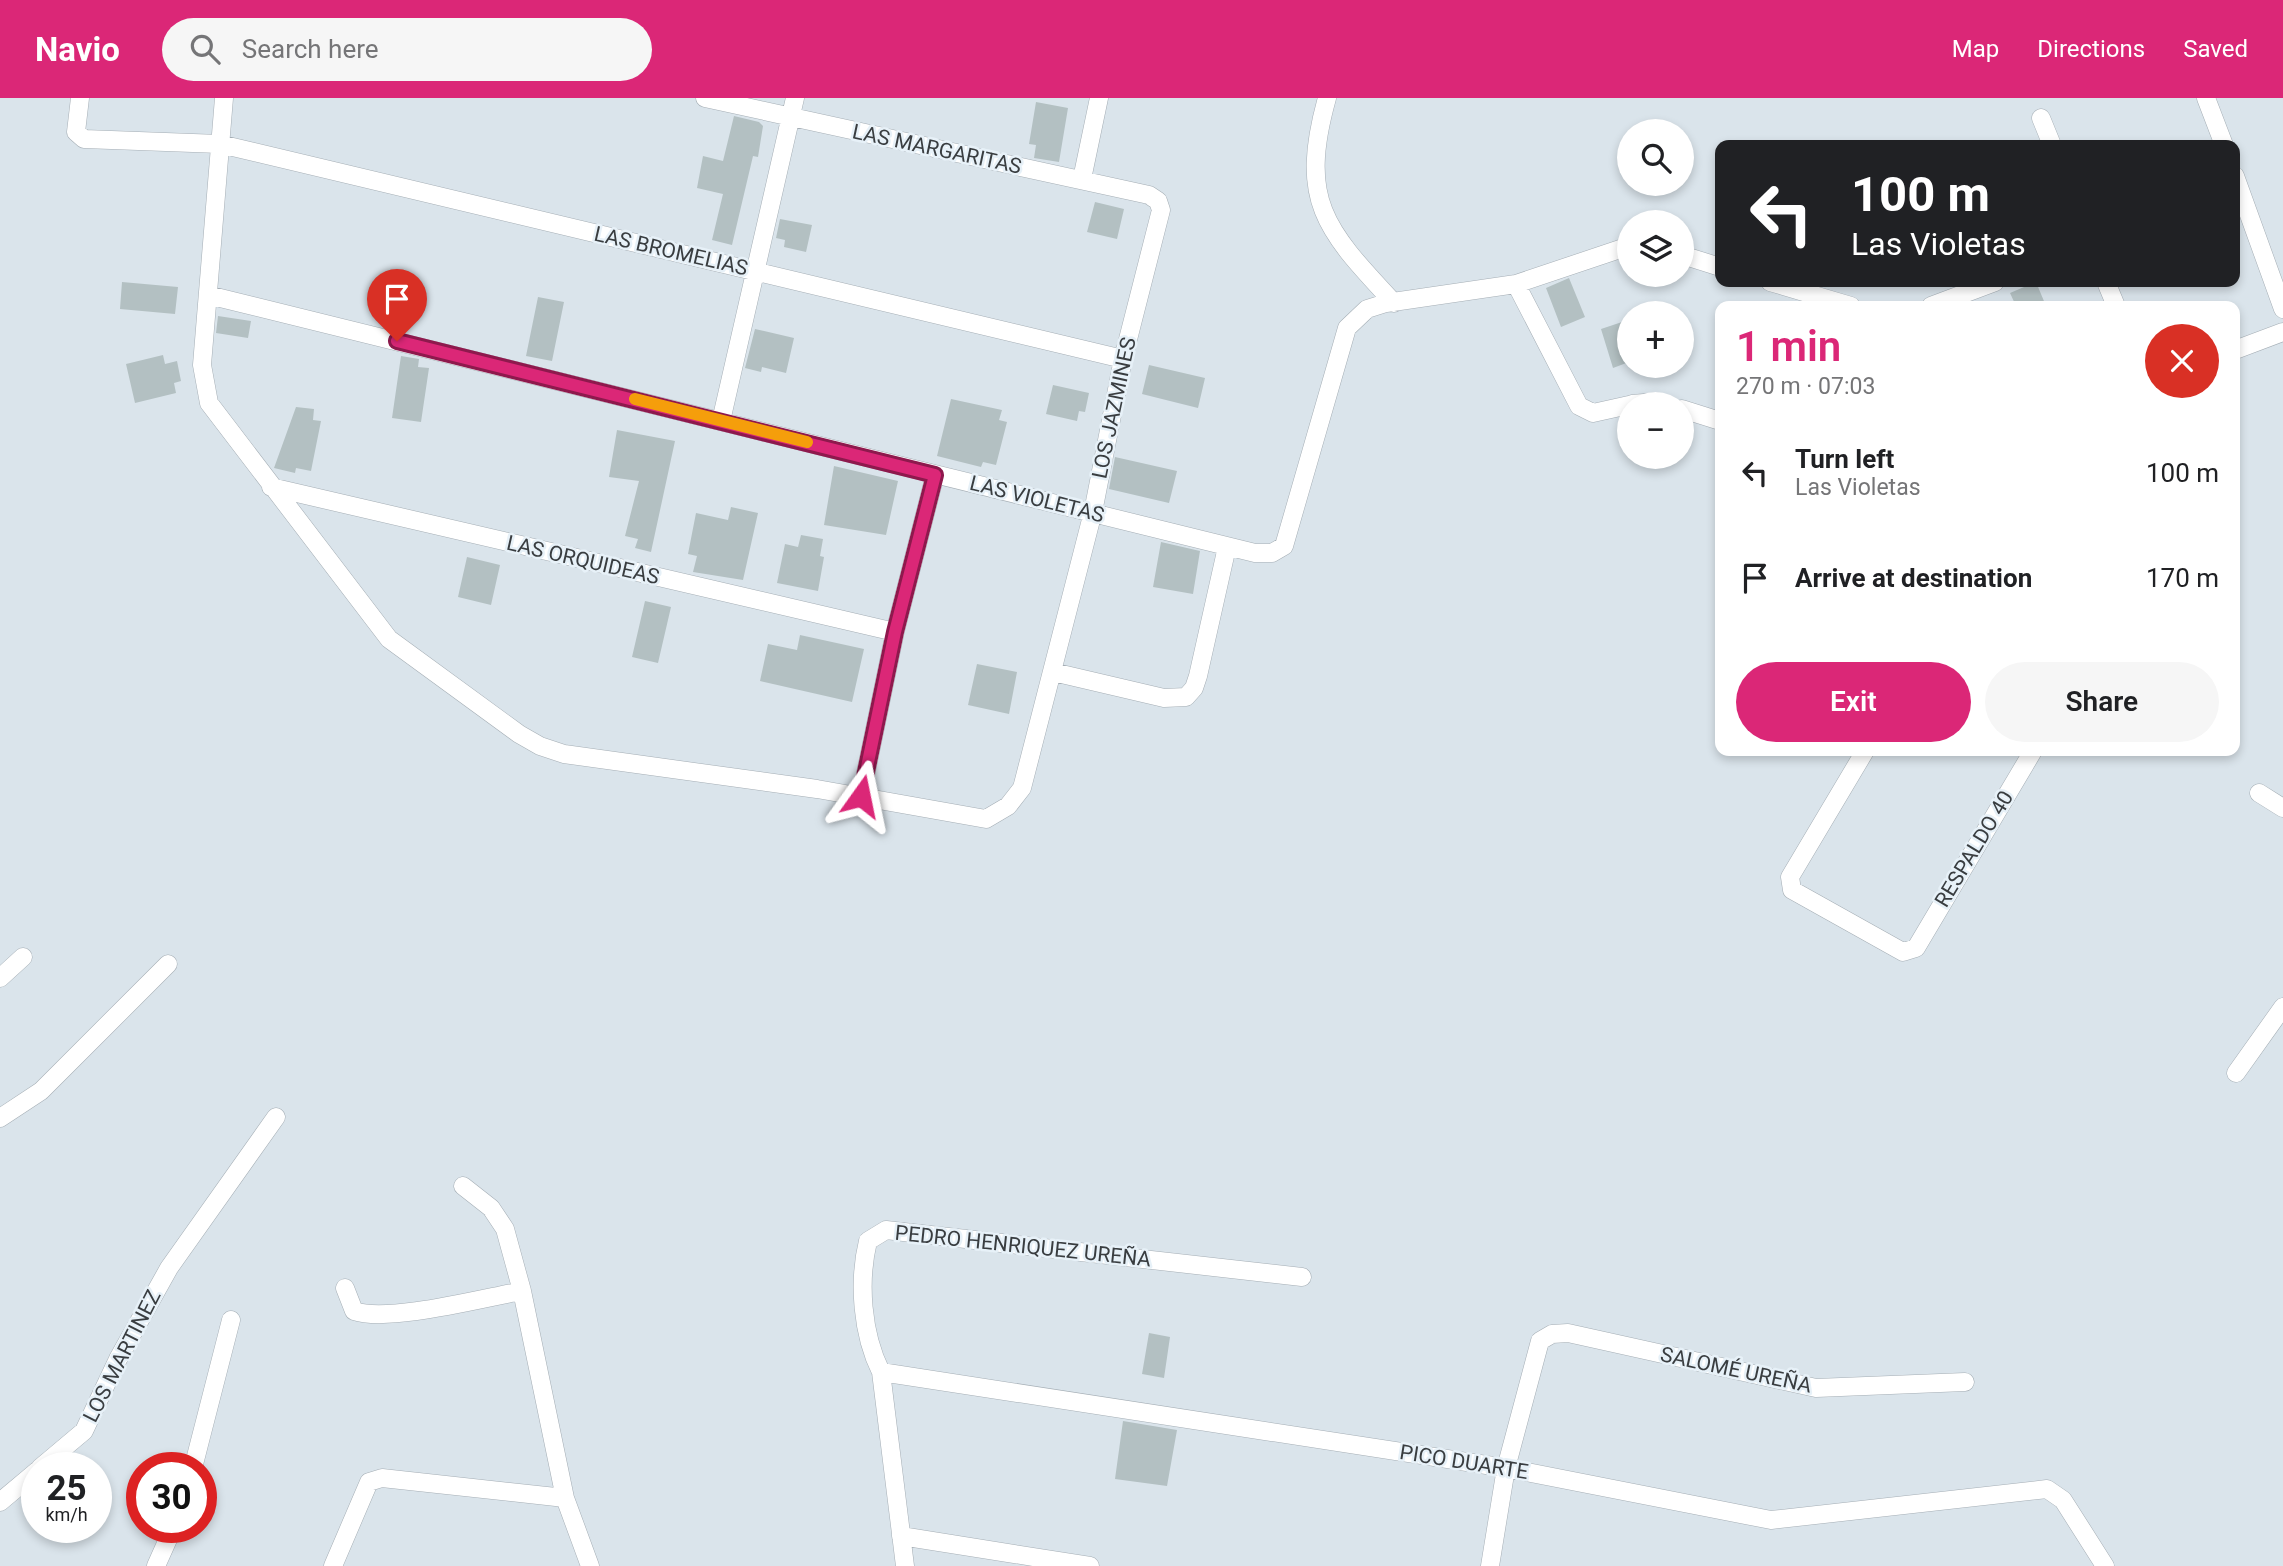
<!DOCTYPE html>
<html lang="en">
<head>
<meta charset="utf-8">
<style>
	body { margin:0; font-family:Roboto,sans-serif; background:#f6f6f6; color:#202124; height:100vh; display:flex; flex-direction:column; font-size:26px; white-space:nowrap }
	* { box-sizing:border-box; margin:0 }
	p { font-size:23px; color:#757577 }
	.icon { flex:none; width:38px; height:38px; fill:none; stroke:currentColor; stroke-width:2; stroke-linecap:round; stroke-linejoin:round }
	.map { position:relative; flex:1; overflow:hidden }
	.drawer { position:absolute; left:1715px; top:203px; width:525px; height:455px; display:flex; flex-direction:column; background:#fff; border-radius:14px; box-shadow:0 4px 10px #0003 }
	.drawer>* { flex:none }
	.banner { position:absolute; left:1715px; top:42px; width:525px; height:147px; border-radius:14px; box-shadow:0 4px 10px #0003; background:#202124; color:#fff; overflow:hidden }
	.controls { position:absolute; left:1617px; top:21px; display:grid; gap:14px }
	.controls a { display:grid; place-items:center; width:77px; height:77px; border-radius:50%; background:#fff; box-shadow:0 4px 10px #0003; font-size:35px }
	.speed { position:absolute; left:21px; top:1354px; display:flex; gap:14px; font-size:35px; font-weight:700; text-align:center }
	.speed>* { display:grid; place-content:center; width:91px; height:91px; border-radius:50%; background:#fff; box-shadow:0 4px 10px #0003; line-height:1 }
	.speed small { font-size:18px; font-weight:400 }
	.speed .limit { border:10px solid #d22; background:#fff; color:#111 }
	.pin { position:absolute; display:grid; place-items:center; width:60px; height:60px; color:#fff; margin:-72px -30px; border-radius:50% 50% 50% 0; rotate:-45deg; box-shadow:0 0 7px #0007 }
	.pin .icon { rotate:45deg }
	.me { position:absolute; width:77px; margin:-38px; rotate:12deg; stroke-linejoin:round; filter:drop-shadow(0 0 5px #0008) }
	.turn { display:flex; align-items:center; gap:24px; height:147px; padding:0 21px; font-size:32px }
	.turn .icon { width:91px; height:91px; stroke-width:2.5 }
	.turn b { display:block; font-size:49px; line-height:60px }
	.round { display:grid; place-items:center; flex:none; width:74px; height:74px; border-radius:37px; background:#f6f6f6 }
	.overview { display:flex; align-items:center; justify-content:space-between; height:119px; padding:0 21px }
	h1 { font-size:42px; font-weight:600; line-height:52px; color:#db2777 }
	.primary-button { display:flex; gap:14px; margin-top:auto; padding:14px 21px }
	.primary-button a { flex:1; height:80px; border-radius:42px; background:#db2777; color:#fff; font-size:28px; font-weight:600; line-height:80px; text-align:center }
	.primary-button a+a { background:#f6f6f6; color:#202124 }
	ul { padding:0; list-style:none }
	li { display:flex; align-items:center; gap:21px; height:105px; padding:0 21px }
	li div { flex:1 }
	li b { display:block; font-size:26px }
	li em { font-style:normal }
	header { display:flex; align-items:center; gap:42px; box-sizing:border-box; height:98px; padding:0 35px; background:#db2777; color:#fff }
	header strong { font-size:33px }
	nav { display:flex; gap:38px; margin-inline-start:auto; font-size:24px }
	.search { width:490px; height:63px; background:#f6f6f6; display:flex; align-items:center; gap:18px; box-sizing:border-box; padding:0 24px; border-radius:38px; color:#757577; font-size:26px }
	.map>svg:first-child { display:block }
	.building { fill:#b3c0c2 }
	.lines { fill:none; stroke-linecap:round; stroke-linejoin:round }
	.minor-casing { stroke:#a5aeb5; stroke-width:19 }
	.minor { stroke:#fff; stroke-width:18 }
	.route-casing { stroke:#8e194d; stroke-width:18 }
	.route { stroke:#db2777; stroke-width:12 }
	.slow { stroke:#f59e0b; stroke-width:12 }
	.labels { text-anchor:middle; stroke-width:5; stroke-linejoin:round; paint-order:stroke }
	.street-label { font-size:21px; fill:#393d40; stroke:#e7f1f8 }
</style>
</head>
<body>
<header>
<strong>Navio</strong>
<div class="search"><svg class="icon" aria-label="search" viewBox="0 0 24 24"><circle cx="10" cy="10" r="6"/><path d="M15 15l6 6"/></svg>Search here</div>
<nav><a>Map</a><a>Directions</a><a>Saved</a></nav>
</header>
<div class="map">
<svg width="2283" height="1468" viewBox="0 0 2283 1468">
	<rect width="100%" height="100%" fill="#dae4eb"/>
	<path class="building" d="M1036 4 1068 10 1059 64 1034 60 1036 47 1029 46Z
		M734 18 759 24 763 28 758 59 753 58 732 147 712 142 723 96 697 90 703 58 723 63Z
		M1095 104 1124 111 1117 141 1087 134Z
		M780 121 812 127 806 154 784 149 785 142 776 140Z
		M1569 180 1585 219 1561 229 1546 190Z
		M122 184 178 189 175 216 120 211Z
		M2036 184 2046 208H2016L2010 195Z
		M538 199 564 204 552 263 526 258Z
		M218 218 251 223 248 240 216 235Z
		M1622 224 1629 245V264L1613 270 1601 231Z
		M755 231 794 240 786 275 762 269 761 274 745 270Z
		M163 257 165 266 177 263 181 283 174 285 176 295 135 305 126 266Z
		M401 258 419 261 418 269 429 270 421 324 392 320Z
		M1149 267 1205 280 1198 310 1142 296Z
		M1053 287 1089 295 1085 314 1079 313 1077 323 1046 316Z
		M951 301 1002 312 999 322 1007 324 996 367 983 364 981 369 937 358Z
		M296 309 314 311 313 322 321 323 311 373 296 370 295 375 274 370Z
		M617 332 675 343 651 454 635 450 638 441 625 438 639 383 609 379Z
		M1115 359 1177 373 1169 405 1109 391Z
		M834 368 898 383 886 437 824 427Z
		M731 409 758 415 743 482 693 474 697 458 688 456 696 415 728 422Z
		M801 437 823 441 820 458 824 459 818 493 777 485 785 446 798 449Z
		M1161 444 1200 453 1193 496 1153 489Z
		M467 459 500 467 491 507 458 499Z
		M645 503 671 509 658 565 632 559Z
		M800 537 864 551 852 604 760 583 768 546 797 552Z
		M977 566 1017 574 1009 616 968 607Z
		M1149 1235 1170 1239 1164 1280 1142 1276Z
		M1123 1323 1177 1332 1167 1388 1115 1381Z"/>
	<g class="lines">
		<defs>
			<path id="minor" d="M80 0 76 34 84 41 220 46 1123 261
				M224 0 202 267 209 305 389 541 519 636 540 648 564 656 817 691 986 721 1008 708 1022 690 1093 414 1123 261 1161 112 1158 103 1149 97 705 0
				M1327 0C1298 104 1326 132 1394 205
				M2206 0 2224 47
				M2041 20 2052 47
				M2235 78 2283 211
				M1082 81 1099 0
				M1682 157 1720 169
				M1770 184 1851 208
				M2106 184 2116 208
				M1516 186 1629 148
				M208 197 1255 455H1272L1284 448 1347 230 1367 211 1386 205 1516 186 1579 308 1593 315 1629 307
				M1931 208 1995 184
				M2235 252 2283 234
				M1632 306 1656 304 1665 306
				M1682 311 1720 323
				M721 323 795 0
				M271 389 895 534
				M1053 574 1164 600 1186 599 1194 590 1198 578 1227 449
				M1865 653 1790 779 1792 792 1903 854 1916 850 2033 653
				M2259 695 2283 710
				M861 698 895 534 935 377
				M0 880 23 859
				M2236 975 2283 909
				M0 1020 41 993 168 866
				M463 1088 491 1110 505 1131 522 1193 565 1400 590 1468
				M345 1190 354 1213C388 1225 483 1200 522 1193
				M881 1274 1506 1370 1771 1422 2047 1391 2063 1402 2105 1468
				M40 1370 84 1333 118 1261 169 1170 276 1019
				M193 1370 231 1222
				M0 1404 37 1373
				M901 1438 1090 1468
				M156 1468 173 1430
				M333 1468 369 1384 382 1380 565 1400
				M905 1468 881 1274C862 1236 858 1184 868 1143L886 1132 1302 1179
				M1490 1468 1506 1370 1540 1243 1552 1236 1568 1235 1816 1290 1965 1284"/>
		</defs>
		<use href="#minor" class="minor-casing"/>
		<use href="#minor" class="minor"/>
	</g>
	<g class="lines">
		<defs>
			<path id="route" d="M397 243 935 377 895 534 861 698"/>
		</defs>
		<use href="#route" class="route-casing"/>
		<use href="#route" class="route"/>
		<path class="slow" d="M635 301 807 344"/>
	</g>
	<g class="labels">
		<g class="street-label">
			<text transform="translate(937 51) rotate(12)" y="7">LAS MARGARITAS</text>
			<text transform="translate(671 153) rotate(13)" y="7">LAS BROMELIAS</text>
			<text transform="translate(1114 310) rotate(-78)" y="7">LOS JAZMINES</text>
			<text transform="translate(1037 401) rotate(14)" y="7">LAS VIOLETAS</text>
			<text transform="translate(583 462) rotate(13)" y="7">LAS ORQUIDEAS</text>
			<text transform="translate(1974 751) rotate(-59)" y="7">RESPALDO 40</text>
			<text transform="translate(1023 1148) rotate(6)" y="7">PEDRO HENRIQUEZ UREÑA</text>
			<text transform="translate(122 1258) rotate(-63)" y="7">LOS MARTINEZ</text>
			<text transform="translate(1736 1272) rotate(12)" y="7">SALOMÉ UREÑA</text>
			<text transform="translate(1464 1364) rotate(9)" y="7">PICO DUARTE</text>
		</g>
	</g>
</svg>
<div class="controls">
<a><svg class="icon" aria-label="search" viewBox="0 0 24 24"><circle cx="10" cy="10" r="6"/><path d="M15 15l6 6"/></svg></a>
<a><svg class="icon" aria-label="layers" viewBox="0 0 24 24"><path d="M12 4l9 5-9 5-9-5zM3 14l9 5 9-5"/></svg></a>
<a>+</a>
<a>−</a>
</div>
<div class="speed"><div>25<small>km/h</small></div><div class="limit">30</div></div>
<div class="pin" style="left:397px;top:243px;background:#d93025"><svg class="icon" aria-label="arrive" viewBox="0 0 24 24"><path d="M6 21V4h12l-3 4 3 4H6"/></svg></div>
<svg class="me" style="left:861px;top:698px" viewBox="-20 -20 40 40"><path d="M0-17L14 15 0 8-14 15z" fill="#db2777" stroke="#fff" stroke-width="4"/></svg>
<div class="banner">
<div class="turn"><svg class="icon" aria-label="left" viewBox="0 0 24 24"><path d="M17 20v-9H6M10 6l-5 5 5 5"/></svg><div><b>100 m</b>Las Violetas</div></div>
</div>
<section class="drawer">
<div class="overview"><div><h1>1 min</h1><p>270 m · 07:03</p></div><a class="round" style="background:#d93025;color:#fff"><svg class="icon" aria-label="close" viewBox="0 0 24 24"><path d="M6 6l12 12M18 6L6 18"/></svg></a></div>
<ul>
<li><svg class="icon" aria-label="left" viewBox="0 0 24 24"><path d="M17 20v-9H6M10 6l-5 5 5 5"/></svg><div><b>Turn left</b><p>Las Violetas</p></div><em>100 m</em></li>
<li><svg class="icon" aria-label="arrive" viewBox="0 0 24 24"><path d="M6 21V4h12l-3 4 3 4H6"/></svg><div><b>Arrive at destination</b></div><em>170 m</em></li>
</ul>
<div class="primary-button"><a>Exit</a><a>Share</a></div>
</section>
</div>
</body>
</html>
